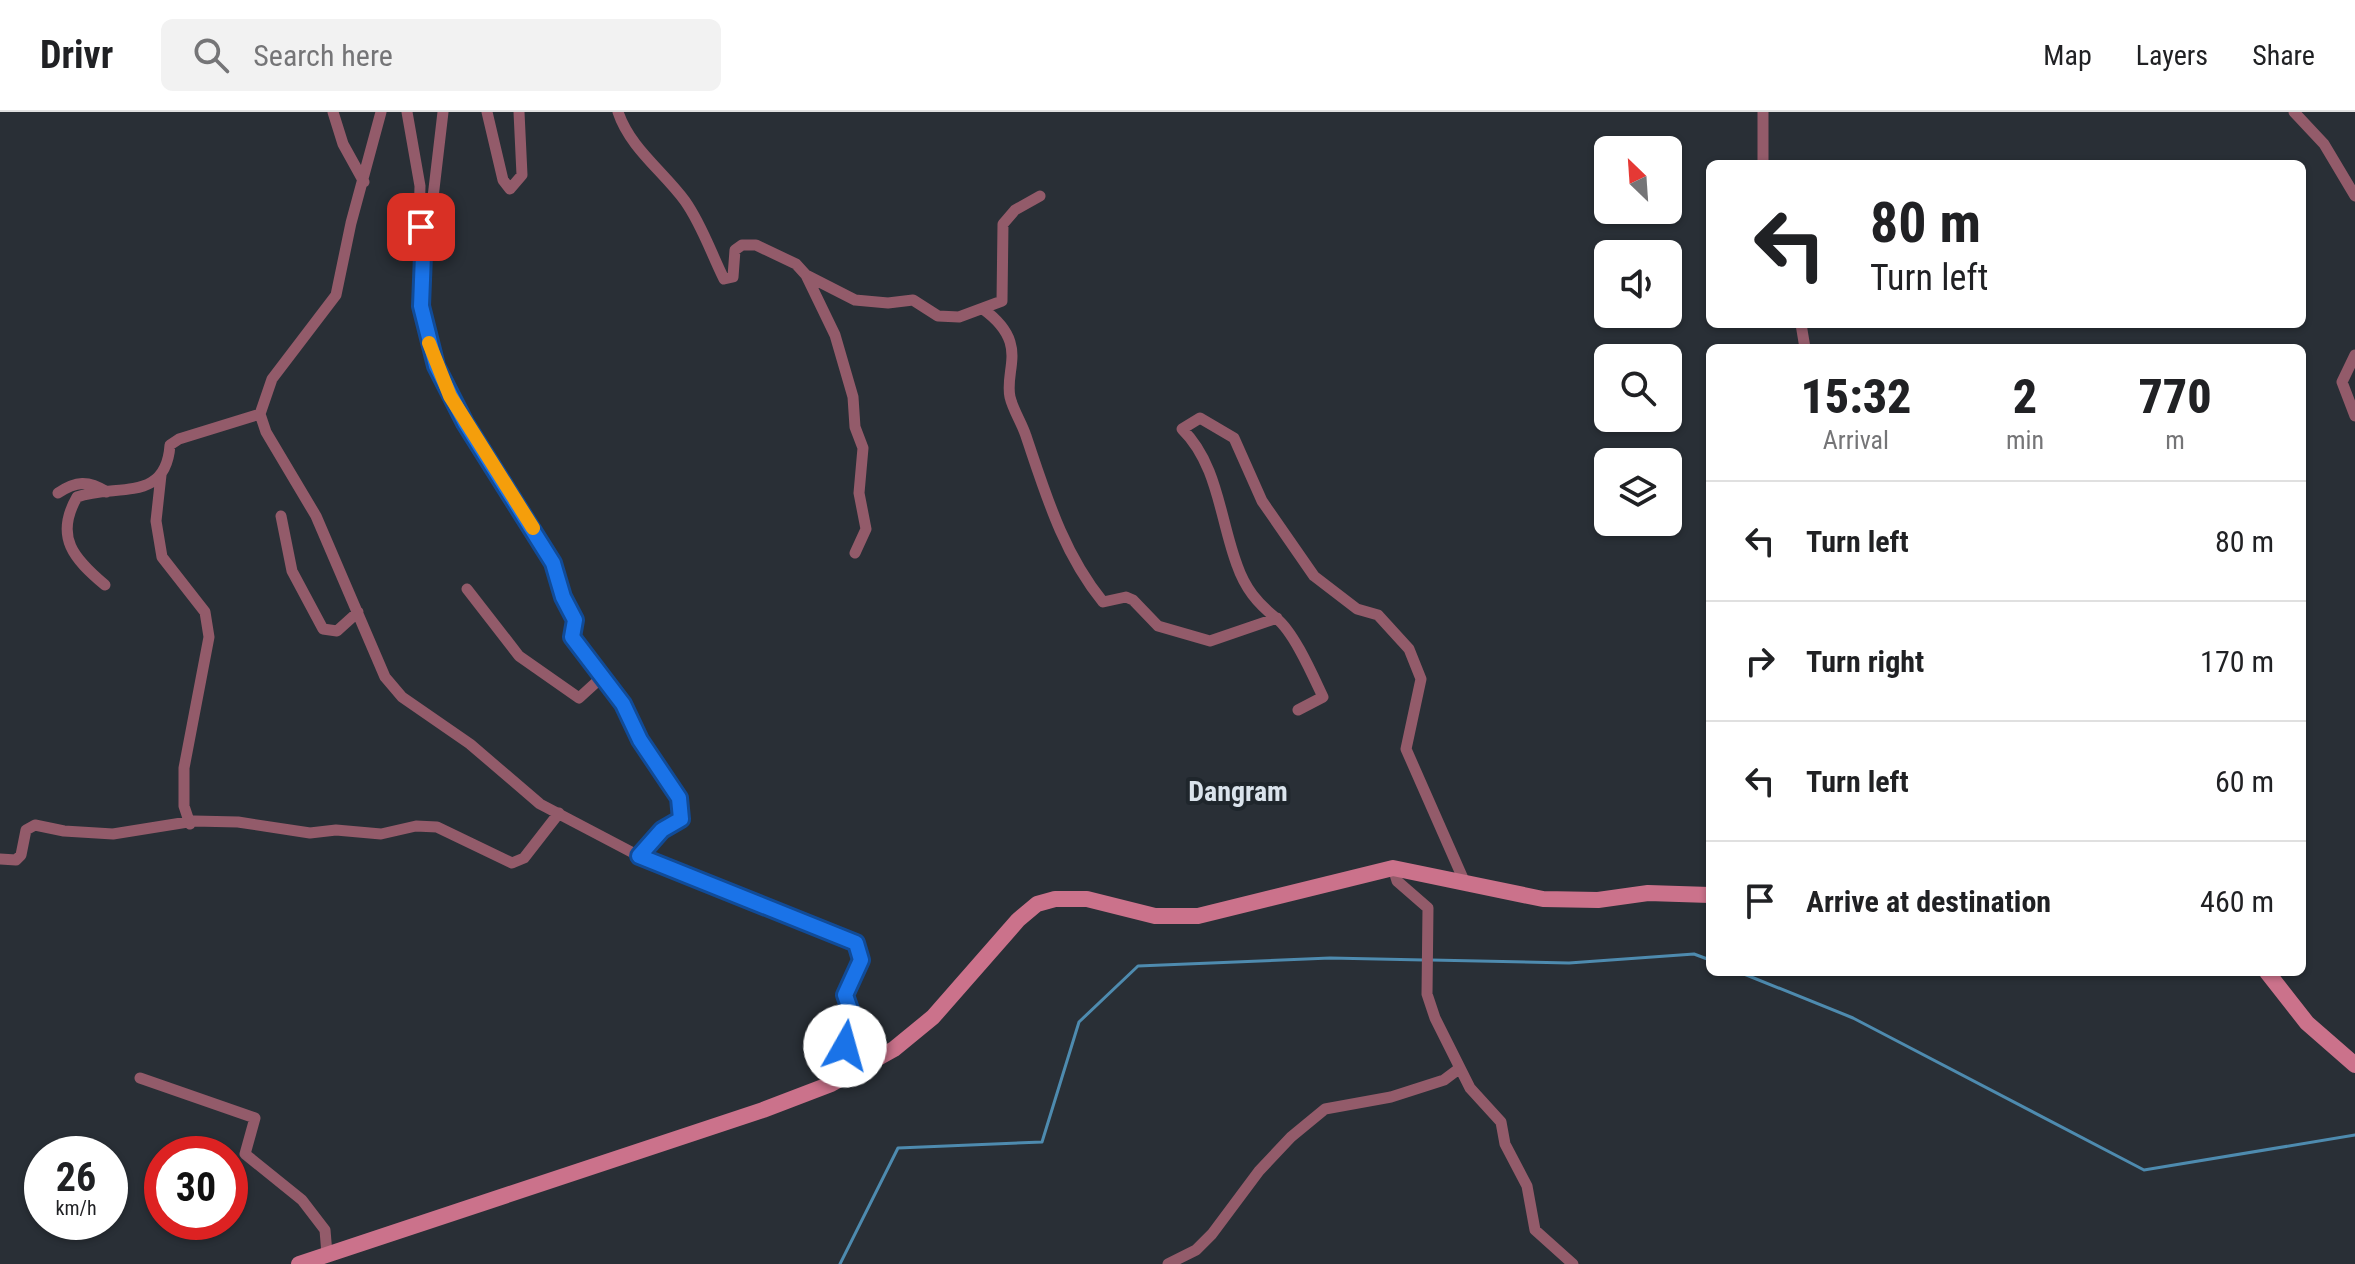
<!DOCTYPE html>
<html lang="en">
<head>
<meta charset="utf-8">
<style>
	body { margin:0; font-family:"Roboto Condensed",sans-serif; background:#f2f2f2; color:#202124; height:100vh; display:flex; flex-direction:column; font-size:30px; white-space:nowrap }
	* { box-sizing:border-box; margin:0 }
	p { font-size:26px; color:#757577 }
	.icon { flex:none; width:44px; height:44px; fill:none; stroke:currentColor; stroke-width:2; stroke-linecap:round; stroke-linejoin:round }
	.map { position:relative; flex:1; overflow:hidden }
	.sheet { position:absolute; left:1706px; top:232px; width:600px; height:632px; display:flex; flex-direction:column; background:#fff; border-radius:12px; box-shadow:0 2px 6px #0004 }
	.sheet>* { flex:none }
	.hud { position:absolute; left:1706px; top:48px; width:600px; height:168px; border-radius:12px; box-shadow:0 2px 6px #0004; background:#fff; color:#202124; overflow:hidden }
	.needle { width:52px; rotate:335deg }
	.buttons { position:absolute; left:1594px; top:24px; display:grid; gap:16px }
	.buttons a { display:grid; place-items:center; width:88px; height:88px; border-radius:12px; background:#fff; box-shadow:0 2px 6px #0004; font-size:40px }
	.speed { position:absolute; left:24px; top:1024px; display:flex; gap:16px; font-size:40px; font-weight:700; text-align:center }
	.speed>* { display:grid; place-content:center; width:104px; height:104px; border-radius:50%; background:#fff; box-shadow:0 2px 6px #0004; line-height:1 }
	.speed small { font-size:20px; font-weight:400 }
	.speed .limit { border:12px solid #d22; background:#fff; color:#111 }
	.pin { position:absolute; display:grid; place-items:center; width:68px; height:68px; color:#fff; margin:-34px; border-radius:16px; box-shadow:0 4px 12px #0006 }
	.me { position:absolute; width:88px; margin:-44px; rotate:7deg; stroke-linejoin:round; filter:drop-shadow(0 0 6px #0008) }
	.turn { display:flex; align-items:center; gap:28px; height:168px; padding:0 32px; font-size:36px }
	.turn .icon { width:104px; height:104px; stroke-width:2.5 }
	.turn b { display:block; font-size:56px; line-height:68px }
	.eta { display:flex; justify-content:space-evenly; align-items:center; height:136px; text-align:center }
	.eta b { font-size:48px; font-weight:800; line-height:56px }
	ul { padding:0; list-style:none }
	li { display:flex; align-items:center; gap:24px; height:120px; padding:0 32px; border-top:2px solid #e0e0e0 }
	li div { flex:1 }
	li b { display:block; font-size:30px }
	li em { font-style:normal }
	header { display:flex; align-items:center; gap:48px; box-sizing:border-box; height:112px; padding:0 40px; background:#fff; border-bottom:2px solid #e0e0e0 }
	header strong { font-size:38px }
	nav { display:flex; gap:44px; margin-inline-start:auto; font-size:28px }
	.search { width:560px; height:72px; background:#f2f2f2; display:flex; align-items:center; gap:20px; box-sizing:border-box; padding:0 28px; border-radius:12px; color:#757577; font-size:30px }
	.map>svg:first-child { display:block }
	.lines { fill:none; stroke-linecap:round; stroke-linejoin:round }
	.stream { stroke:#4e8baf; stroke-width:3 }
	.street { stroke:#935b6a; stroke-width:11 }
	.secondary { stroke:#cb728b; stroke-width:16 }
	.route-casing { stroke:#114b97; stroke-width:20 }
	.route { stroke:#1a73e8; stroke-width:14 }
	.slow { stroke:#f59e0b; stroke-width:14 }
	.labels { text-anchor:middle; stroke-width:8; stroke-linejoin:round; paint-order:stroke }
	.quarter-label { font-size:28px; font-weight:bold; fill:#dae3ec; stroke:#1f262c }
</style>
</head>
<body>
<header>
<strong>Drivr</strong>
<div class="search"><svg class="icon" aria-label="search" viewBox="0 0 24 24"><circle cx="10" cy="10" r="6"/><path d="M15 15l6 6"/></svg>Search here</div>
<nav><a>Map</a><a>Layers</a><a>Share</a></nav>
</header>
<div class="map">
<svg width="2355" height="1152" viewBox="0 0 2355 1152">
	<rect width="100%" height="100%" fill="#292f36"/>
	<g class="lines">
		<path class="stream" d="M1431 848 1569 851 1694 842 1710 848
			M1739 860 1853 906 2144 1058 2355 1023
			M840 1152 898 1036 1042 1030 1079 910 1138 854 1330 846 1424 848"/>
		<path class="street" d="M333 0 343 32 364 70
			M381 0 351 111 336 183 272 267 260 302 266 320 316 404 385 565 402 585 470 632 540 692 639 744 856 831 861 848 845 883 852 903 845 934 855 959
			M407 0 420 74 419 113 424 117 430 111 443 0
			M487 0 503 68 510 77 522 63 519 0
			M618 0C630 36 663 59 685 89 702 113 711 141 724 167L733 165 735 138 742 133H756L796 152 806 163 835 223 853 285 855 315 863 336 859 381 866 417 855 441
			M2294 0 2324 32 2355 84
			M1763 52V0
			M424 117 421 194 436 254 465 311 553 451 563 485 575 508 572 525 623 592 640 628 679 686 681 707 662 718 639 744
			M806 163 855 188 888 191 913 188 938 204 959 205 1002 189 1003 112 1015 98 1040 84
			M983 197C994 205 1006 217 1010 230 1016 249 1006 267 1010 285 1013 298 1022 311 1026 324 1046 383 1063 441 1103 490L1126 485 1133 488 1158 514 1210 529 1277 506
			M1801 212 1805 236
			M2355 243 2342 270 2355 304
			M161 363 156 409 162 445 205 500 209 525 184 656V694L190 712
			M58 381C76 369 88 368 107 380
			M281 404 292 459 323 517 337 519 358 500
			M105 473C74 447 54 425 77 385 115 371 166 392 170 333L179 327 260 302
			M467 477 519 544 579 586 602 565
			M1298 598 1323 585C1313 564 1294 520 1276 506 1257 491 1245 476 1237 453 1220 408 1218 352 1182 317L1200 306 1234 326 1262 389 1314 464 1357 497 1378 503 1409 537 1421 567 1406 637 1465 771
			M0 747 16 748 21 743 26 718 35 713 64 719 113 722 194 709 238 710 310 721 336 718 381 722 416 714 437 715 512 751 524 746 559 701
			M1460 956 1470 976 1501 1010 1505 1032 1527 1074 1535 1118 1573 1152
			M140 966 255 1006 245 1042 302 1088 325 1118 327 1142
			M1168 1152 1196 1138 1212 1122 1259 1059 1291 1025 1325 997 1391 985 1444 968 1460 956 1435 906 1427 882 1428 796 1397 769 1393 756"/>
		<path class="secondary" d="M2267 860 2307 911 2355 953
			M299 1152 763 998 831 972 894 937 933 905 1018 808 1037 792 1055 787H1087L1155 804H1198L1393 756 1543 787 1598 788 1648 781 1710 783"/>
	</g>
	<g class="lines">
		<defs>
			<path id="route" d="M421 115 424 117 421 194 436 254 465 311 553 451 563 485 575 508 572 525 623 592 640 628 679 686 681 707 662 718 639 744 856 831 861 848 845 883 852 903 845 934"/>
		</defs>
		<use href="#route" class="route-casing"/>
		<use href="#route" class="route"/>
		<path class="slow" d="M429 231 450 284 533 416"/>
	</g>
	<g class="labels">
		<g class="quarter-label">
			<text x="1238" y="689">Dangram</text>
		</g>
	</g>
</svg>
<div class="buttons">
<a><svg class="needle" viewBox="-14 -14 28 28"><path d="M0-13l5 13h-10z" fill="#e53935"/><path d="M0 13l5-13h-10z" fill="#757577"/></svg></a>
<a><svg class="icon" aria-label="sound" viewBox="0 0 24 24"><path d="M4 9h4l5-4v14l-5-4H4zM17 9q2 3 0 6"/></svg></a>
<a><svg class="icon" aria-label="search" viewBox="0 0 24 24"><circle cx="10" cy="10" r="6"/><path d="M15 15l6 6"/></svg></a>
<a><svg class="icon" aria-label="layers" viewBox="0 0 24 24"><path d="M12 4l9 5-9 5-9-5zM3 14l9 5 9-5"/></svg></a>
</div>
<div class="speed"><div>26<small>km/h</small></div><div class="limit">30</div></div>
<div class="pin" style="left:421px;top:115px;background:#d93025"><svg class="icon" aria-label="arrive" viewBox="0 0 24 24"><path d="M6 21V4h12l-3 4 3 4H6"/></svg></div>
<svg class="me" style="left:845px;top:934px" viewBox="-20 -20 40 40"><circle r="19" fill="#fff"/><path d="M0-13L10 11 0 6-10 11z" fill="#1a73e8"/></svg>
<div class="hud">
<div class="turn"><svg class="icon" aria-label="left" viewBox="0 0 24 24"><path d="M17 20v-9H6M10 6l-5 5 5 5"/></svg><div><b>80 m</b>Turn left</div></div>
</div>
<section class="sheet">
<div class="eta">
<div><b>15:32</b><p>Arrival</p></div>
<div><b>2</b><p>min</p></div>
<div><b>770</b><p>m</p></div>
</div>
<ul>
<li><svg class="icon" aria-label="left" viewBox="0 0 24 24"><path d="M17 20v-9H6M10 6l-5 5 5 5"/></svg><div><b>Turn left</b></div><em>80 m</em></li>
<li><svg class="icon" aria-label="right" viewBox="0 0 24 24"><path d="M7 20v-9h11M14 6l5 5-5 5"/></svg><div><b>Turn right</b></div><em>170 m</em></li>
<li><svg class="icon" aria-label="left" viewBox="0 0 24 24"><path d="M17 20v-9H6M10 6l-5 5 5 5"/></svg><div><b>Turn left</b></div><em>60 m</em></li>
<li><svg class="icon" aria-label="arrive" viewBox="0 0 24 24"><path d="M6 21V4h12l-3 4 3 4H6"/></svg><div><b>Arrive at destination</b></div><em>460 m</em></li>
</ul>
</section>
</div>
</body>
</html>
